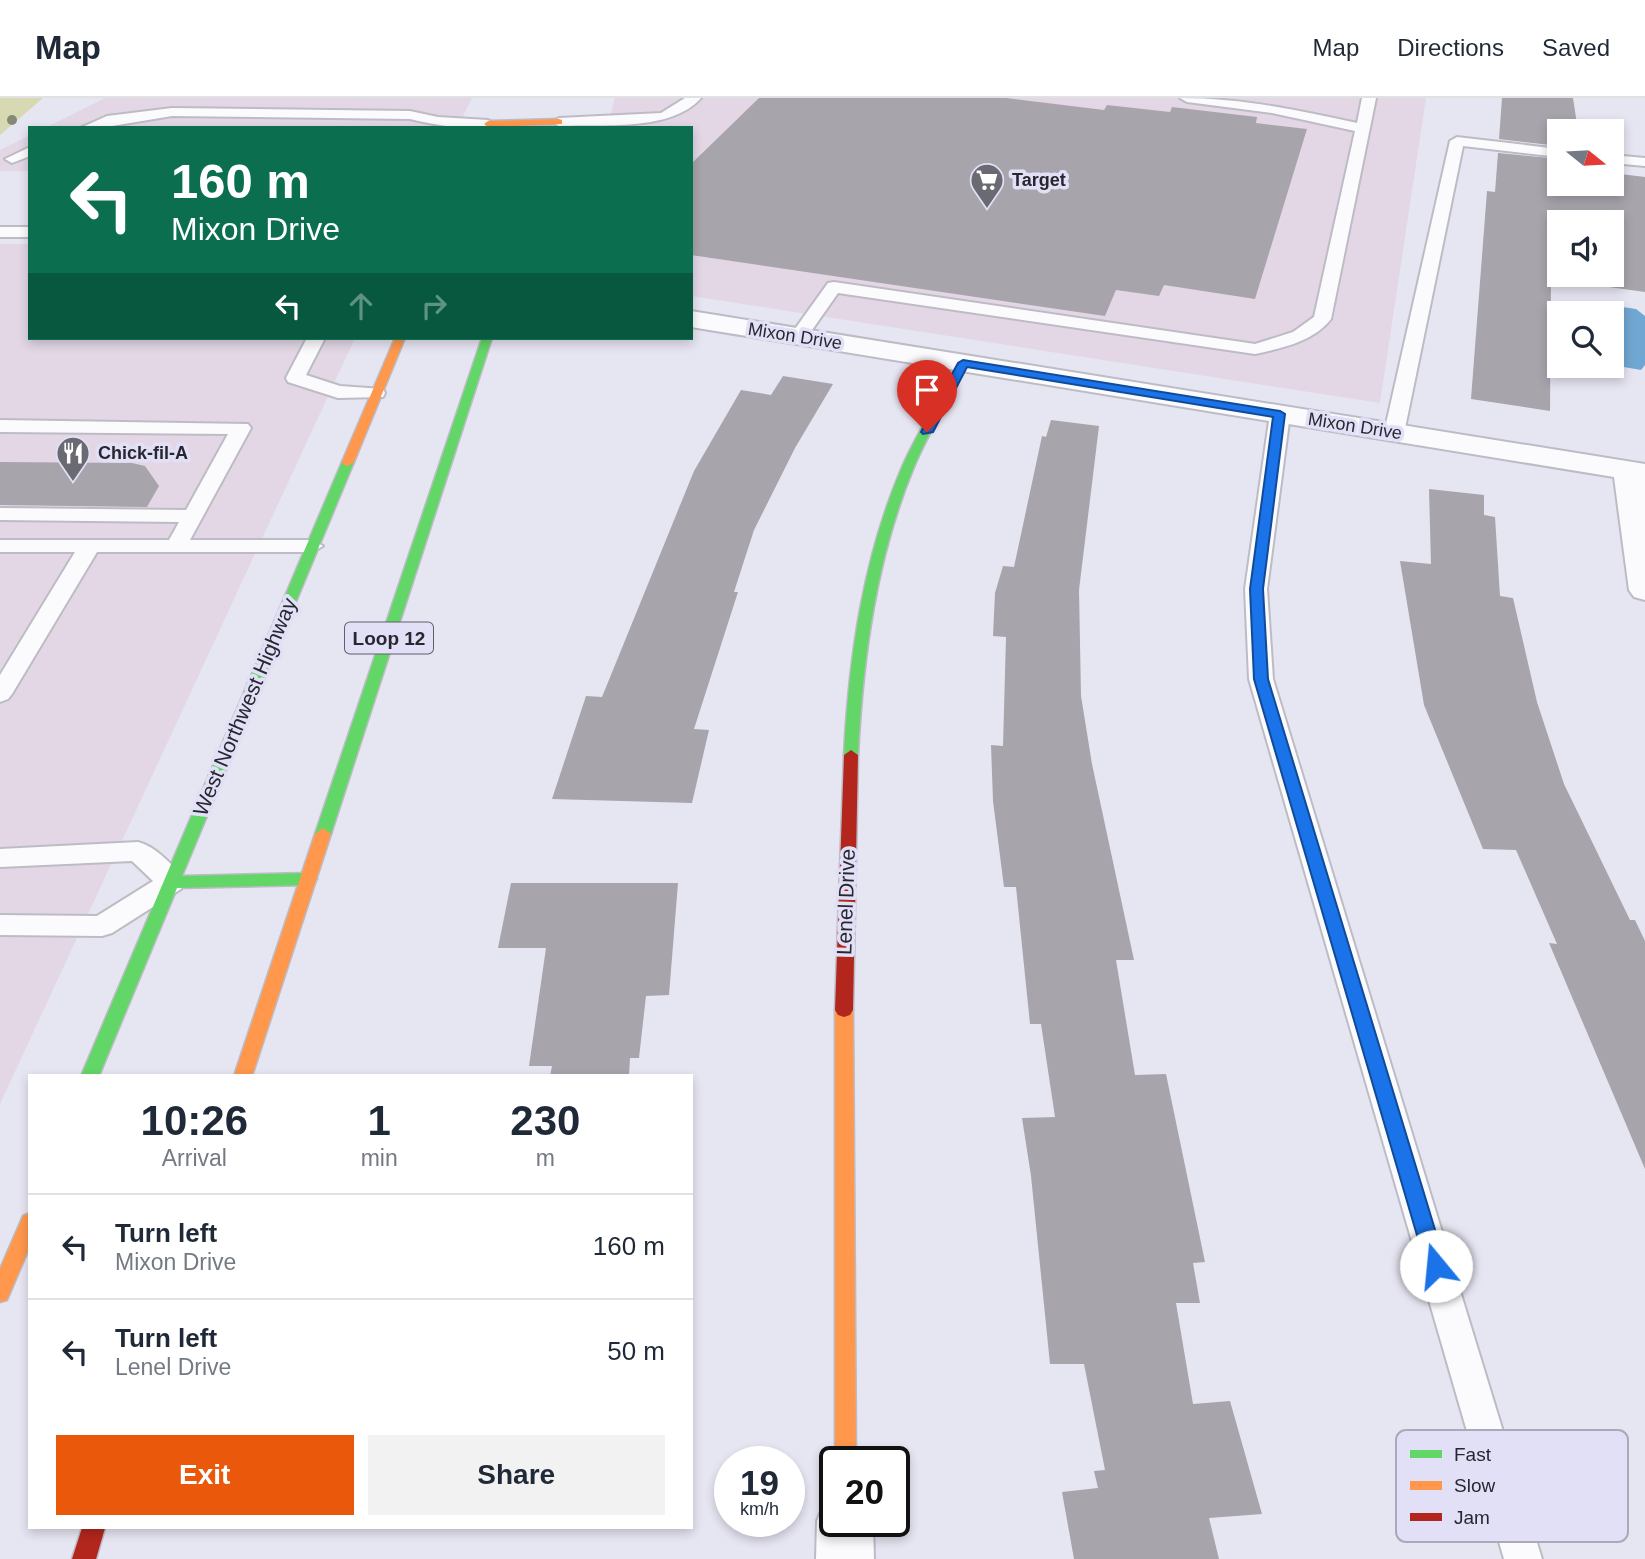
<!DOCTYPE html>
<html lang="en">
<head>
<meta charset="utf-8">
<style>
	body { margin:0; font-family:Arial,sans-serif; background:#f2f2f3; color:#1f2937; height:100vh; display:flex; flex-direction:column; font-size:26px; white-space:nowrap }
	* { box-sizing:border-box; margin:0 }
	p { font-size:23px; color:#747a83 }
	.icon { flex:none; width:38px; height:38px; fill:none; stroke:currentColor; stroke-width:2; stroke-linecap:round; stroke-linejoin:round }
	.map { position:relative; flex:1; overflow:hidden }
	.side { position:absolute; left:28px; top:976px; width:665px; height:455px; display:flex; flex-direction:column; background:#fff; border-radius:0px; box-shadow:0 4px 10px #0003 }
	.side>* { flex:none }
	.top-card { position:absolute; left:28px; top:28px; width:665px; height:214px; border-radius:0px; box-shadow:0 4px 10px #0003; background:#0b6e4f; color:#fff; overflow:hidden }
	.needle { width:46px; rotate:108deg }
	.controls { position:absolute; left:1547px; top:21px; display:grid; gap:14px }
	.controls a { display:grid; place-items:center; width:77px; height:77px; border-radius:0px; background:#fff; box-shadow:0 4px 10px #0003; font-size:35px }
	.speed { position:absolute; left:714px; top:1348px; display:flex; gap:14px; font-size:35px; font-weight:700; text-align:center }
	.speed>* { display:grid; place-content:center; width:91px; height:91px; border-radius:50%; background:#fff; box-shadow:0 4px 10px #0003; line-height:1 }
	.speed small { font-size:18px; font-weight:400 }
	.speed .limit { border:4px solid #111; border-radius:10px; background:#fff; color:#111 }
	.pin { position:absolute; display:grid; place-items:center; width:60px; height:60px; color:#fff; margin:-72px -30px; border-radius:50% 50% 50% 0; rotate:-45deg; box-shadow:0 0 7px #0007 }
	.pin .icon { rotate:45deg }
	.me { position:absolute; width:77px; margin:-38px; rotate:343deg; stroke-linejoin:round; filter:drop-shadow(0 0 5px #0008) }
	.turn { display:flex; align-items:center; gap:24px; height:147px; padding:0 28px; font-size:32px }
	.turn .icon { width:91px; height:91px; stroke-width:2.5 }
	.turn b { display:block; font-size:49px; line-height:60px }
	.lanes { display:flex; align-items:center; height:66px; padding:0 28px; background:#0003; justify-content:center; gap:35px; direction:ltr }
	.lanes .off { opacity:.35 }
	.eta { display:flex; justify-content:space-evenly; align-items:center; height:119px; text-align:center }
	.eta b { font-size:42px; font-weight:700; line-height:49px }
	.action { display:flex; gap:14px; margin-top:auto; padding:14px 28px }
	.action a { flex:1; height:80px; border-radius:0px; background:#ea580c; color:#fff; font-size:28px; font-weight:700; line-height:80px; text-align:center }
	.action a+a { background:#f2f2f3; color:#1f2937 }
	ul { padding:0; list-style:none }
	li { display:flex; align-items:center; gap:21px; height:105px; padding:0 28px; border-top:2px solid #e0e1e3 }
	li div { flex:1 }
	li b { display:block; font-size:26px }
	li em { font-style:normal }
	header { display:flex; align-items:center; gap:42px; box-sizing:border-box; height:98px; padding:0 35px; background:#fff; border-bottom:2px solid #e0e1e3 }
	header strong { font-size:33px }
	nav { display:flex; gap:38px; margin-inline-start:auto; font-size:24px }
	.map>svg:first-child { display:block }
	.commercial { fill:#e3d7e5 }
	.green { fill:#d6d9b1 }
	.water { fill:#70a7d2 }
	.building { fill:#a8a4ac; fill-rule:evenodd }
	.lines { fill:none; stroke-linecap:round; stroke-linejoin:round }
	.lane-casing { stroke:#bdbcc5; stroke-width:4 }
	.street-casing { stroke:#bdbcc5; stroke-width:4 }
	.fast-casing { stroke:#bdbcc5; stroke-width:3 }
	.slow-casing { stroke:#bdbcc5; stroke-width:3 }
	.jam-casing { stroke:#bdbcc5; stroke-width:3 }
	.lane { fill:#fbfbfd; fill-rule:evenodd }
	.street { fill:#fbfbfd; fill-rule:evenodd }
	.fast { fill:#63d668; fill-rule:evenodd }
	.slow { fill:#ff974d; fill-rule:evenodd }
	.jam { fill:#b3261e; fill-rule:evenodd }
	.tree { fill:#878878 }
	.route { fill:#1a73e8; stroke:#114b97; stroke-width:2 }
	.labels { text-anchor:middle; stroke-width:7; stroke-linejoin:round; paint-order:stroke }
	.far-poi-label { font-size:18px; font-weight:bold; fill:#28272f; stroke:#e2e0f7; text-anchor:start }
	.far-street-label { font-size:18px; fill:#28272f; stroke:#e2e0f7 }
	.shield { fill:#e2e0f7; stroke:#605e6b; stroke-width:2 }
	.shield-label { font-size:19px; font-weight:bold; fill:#28272f }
	.street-label { font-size:21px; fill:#28272f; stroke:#e2e0f7 }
	.key { fill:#e2e0f7; stroke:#aaa8bb; stroke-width:2 }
	.key-label { font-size:19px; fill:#28272f }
</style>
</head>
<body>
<header>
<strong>Map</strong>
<nav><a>Map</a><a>Directions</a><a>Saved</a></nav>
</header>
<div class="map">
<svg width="1645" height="1461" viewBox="0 0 1645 1461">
	<rect width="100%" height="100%" fill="#e6e5f2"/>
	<path class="commercial" d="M105 0H472L457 30H45Z
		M615 0H1426L1380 305 691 198V30H607Z
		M30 37V73H0V52Z
		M0 146H30V240H355L0 1006Z"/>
	<path class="green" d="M0 0H43L0 37Z"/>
	<path class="water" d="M1602 206 1636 211 1645 218V267L1641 272 1612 267V215H1590V210H1600Z"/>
	<path class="building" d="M759 0H1006L1104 12 1107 7 1170 14 1172 9 1257 19 1256 25 1307 31 1255 201 1164 187 1159 198 1116 192 1105 218 691 157V66Z
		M1502 0H1573L1578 33H1559V48L1499 41Z
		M1498 55 1559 61V86H1612V75L1645 79V194L1551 181 1550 313 1471 301 1487 93 1495 94ZM1559 124H1612V177H1559Z
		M783 278 833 286 795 350 754 432 734 494H738L694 631 709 632 692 705 552 701 586 598 602 599 694 373 741 292 771 297Z
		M1051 322 1099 328 1079 492 1081 598 1092 666 1134 862H1116L1135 977 1166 976 1205 1164 1193 1165 1200 1205H1176L1193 1306 1230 1303 1262 1416 1209 1420 1219 1461H1074L1062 1394 1098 1390 1094 1373 1105 1372 1084 1266H1050L1031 1078 1022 1020 1055 1019 1041 926H1030L1016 789H1004L993 703 991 647 1003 648 1006 539 993 538 995 495 1003 468 1014 469 1042 338 1046 339Z
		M0 364 132 365 145 368 159 388 147 409 0 407Z
		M1429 391 1484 397V417L1495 419 1500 498 1513 500 1537 604 1564 686 1630 822H1635L1645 843V1071L1549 845 1557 846 1516 752 1483 751 1424 607 1400 463 1431 466Z
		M511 785H678L669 897 646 898 639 960H630L629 978H550L552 968H529L546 850H498Z"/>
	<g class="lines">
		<defs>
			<path id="lane" d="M685 0H701C671 34 602 26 559 28L552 24 559 20 661 15Z
				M1180 0C1241 0 1298 12 1357 25L1362 0H1376L1331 221C1313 244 1282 250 1255 256L838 195 805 242H793L790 238 828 185 834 184 1255 246 1293 234 1314 219 1355 33 1272 15 1187 4Z
				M172 10 410 13 438 19 488 22 495 26C482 37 427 25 410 21L172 18 100 30H80L107 18Z
				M1457 39 1559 51V59L1463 48 1404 335 1394 341 1384 335 1450 43Z
				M30 49V58L12 65 5 61Z
				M1612 57 1645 60V68L1612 65Z
				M0 129H30V139H0Z
				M307 240H325L306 277 340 288 383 291 385 295 383 299 338 300 288 284 286 280Z
				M1280 310 1290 316 1267 491 1273 581 1542 1461H1504L1249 581 1245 491 1270 316Z
				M0 322 248 326 251 330 190 442H312L323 448 312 454H97L12 596 8 601 0 604V577L75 454H0V442H169L179 424 0 422V410L186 412 228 336 0 334Z
				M138 744C155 748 176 769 185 784L181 791 112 835 102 838 0 837V817L97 818 153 783 132 763 0 769V751Z"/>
			<path id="street" d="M691 213 1645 366V502L1634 499 1629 492 1614 379 691 229Z
				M835 1399V1423H873L874 1461H816L817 1423 825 1403Z"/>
			<path id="fast" d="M482 240H492L331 736 323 742 317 740 315 736Z
				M963 262 968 265C950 300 929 333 914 369 876 460 863 559 858 657L856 661H846L844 657C849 559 863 460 902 369 918 333 939 300 958 265Z
				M348 360 354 364 182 778 309 775 317 781 309 787 177 790 99 978H81L342 364Z"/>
			<path id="slow" d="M559 21 562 22V26L488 29 484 26 488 23Z
				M395 240H405L354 364 348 368 344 367 342 364Z
				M323 730 331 736 252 978H234L315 736Z
				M844 905 850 907 853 912 856 1363 835 1365V912L838 907Z
				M30 1115V1148L7 1202 0 1204V1171L23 1118Z"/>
			<path id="jam" d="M851 652 858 657 853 912 850 917 844 919 838 917 835 912 844 657Z
				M82 1430H105L96 1461H72Z"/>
		</defs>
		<use href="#lane" class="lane-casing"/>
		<use href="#street" class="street-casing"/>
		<use href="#fast" class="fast-casing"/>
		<use href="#slow" class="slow-casing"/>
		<use href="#jam" class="jam-casing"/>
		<use href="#lane" class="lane"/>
		<use href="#street" class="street"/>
		<use href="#fast" class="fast"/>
		<use href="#slow" class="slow"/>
		<use href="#jam" class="jam"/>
	</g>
	<circle class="tree" cx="12" cy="22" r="5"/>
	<path class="route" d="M963 262 1280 313 1285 316 1263 491 1268 581 1446 1168 1443 1174 1436 1177 1429 1174 1426 1168 1254 581 1250 491 1273 319 967 269 933 334 923 336 921 334 958 265Z"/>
	<defs>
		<symbol id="supermarket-pin" viewBox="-11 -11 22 30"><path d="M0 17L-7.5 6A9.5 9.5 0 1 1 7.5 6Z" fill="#6a6a73" stroke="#e2e0f7"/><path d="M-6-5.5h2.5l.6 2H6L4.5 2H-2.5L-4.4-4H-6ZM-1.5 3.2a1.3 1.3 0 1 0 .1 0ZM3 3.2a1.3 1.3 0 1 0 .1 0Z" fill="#fff"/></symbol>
		<symbol id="restaurant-pin" viewBox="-11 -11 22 30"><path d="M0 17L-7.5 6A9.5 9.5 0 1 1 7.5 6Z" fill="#6a6a73" stroke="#e2e0f7"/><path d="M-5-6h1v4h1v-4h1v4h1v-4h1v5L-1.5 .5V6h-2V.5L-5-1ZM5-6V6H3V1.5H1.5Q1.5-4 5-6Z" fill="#fff"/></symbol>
	</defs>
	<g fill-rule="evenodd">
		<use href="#supermarket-pin" x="968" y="63" width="38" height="52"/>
		<use href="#restaurant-pin" x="54" y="336" width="38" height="52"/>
	</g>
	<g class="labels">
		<g class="far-poi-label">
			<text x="1012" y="88">Target</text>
			<text x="98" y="361">Chick-fil-A</text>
		</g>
		<g class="far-street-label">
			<text transform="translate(795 238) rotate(9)" y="6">Mixon Drive</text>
			<text transform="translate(1355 328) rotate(9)" y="6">Mixon Drive</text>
		</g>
		<rect class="shield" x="345" y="524.5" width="88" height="31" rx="5"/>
		<g class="shield-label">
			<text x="389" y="547">Loop 12</text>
		</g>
		<g class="street-label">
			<text transform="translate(245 609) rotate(-67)" y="7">West Northwest Highway</text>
			<text transform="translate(846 804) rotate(-88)" y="7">Lenel Drive</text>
		</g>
	</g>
	<rect x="1396" y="1332" width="232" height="112" rx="10" class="key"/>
	<rect x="1410" y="1352" width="32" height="8" fill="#63d668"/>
	<rect x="1410" y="1383" width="32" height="9" fill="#ff974d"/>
	<rect x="1410" y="1415" width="32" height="8" fill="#b3261e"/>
	<g class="key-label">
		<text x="1454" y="1363">Fast</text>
		<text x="1454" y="1394">Slow</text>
		<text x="1454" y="1426">Jam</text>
	</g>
</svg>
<div class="controls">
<a><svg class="needle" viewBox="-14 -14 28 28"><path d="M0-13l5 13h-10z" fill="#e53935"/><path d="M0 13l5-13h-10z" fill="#747a83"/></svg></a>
<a><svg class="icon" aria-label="sound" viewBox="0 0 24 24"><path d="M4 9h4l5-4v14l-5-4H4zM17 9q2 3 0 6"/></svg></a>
<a><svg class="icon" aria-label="search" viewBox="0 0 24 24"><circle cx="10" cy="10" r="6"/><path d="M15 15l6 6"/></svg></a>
</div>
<div class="speed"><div>19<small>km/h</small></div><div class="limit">20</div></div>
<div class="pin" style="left:927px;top:334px;background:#d93025"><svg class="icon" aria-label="arrive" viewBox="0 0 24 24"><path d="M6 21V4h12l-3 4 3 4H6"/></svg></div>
<svg class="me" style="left:1436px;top:1168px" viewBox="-20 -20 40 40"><circle r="19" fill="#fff"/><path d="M0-13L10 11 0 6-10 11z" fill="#1a73e8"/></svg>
<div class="top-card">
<div class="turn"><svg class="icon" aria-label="left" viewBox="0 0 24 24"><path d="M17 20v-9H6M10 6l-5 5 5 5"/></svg><div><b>160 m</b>Mixon Drive</div></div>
<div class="lanes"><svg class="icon" aria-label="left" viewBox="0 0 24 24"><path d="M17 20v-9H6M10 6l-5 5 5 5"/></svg><svg class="icon off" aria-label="ahead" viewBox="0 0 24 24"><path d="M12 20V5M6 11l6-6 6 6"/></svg><svg class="icon off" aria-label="right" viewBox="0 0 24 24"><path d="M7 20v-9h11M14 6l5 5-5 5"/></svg></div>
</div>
<section class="side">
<div class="eta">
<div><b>10:26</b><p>Arrival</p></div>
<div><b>1</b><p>min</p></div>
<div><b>230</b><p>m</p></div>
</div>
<ul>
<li><svg class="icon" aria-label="left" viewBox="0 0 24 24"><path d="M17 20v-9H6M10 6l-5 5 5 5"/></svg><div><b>Turn left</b><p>Mixon Drive</p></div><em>160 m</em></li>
<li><svg class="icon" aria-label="left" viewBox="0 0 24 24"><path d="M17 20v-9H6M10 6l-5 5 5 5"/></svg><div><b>Turn left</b><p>Lenel Drive</p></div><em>50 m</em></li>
</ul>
<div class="action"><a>Exit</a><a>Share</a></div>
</section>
</div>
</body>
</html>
